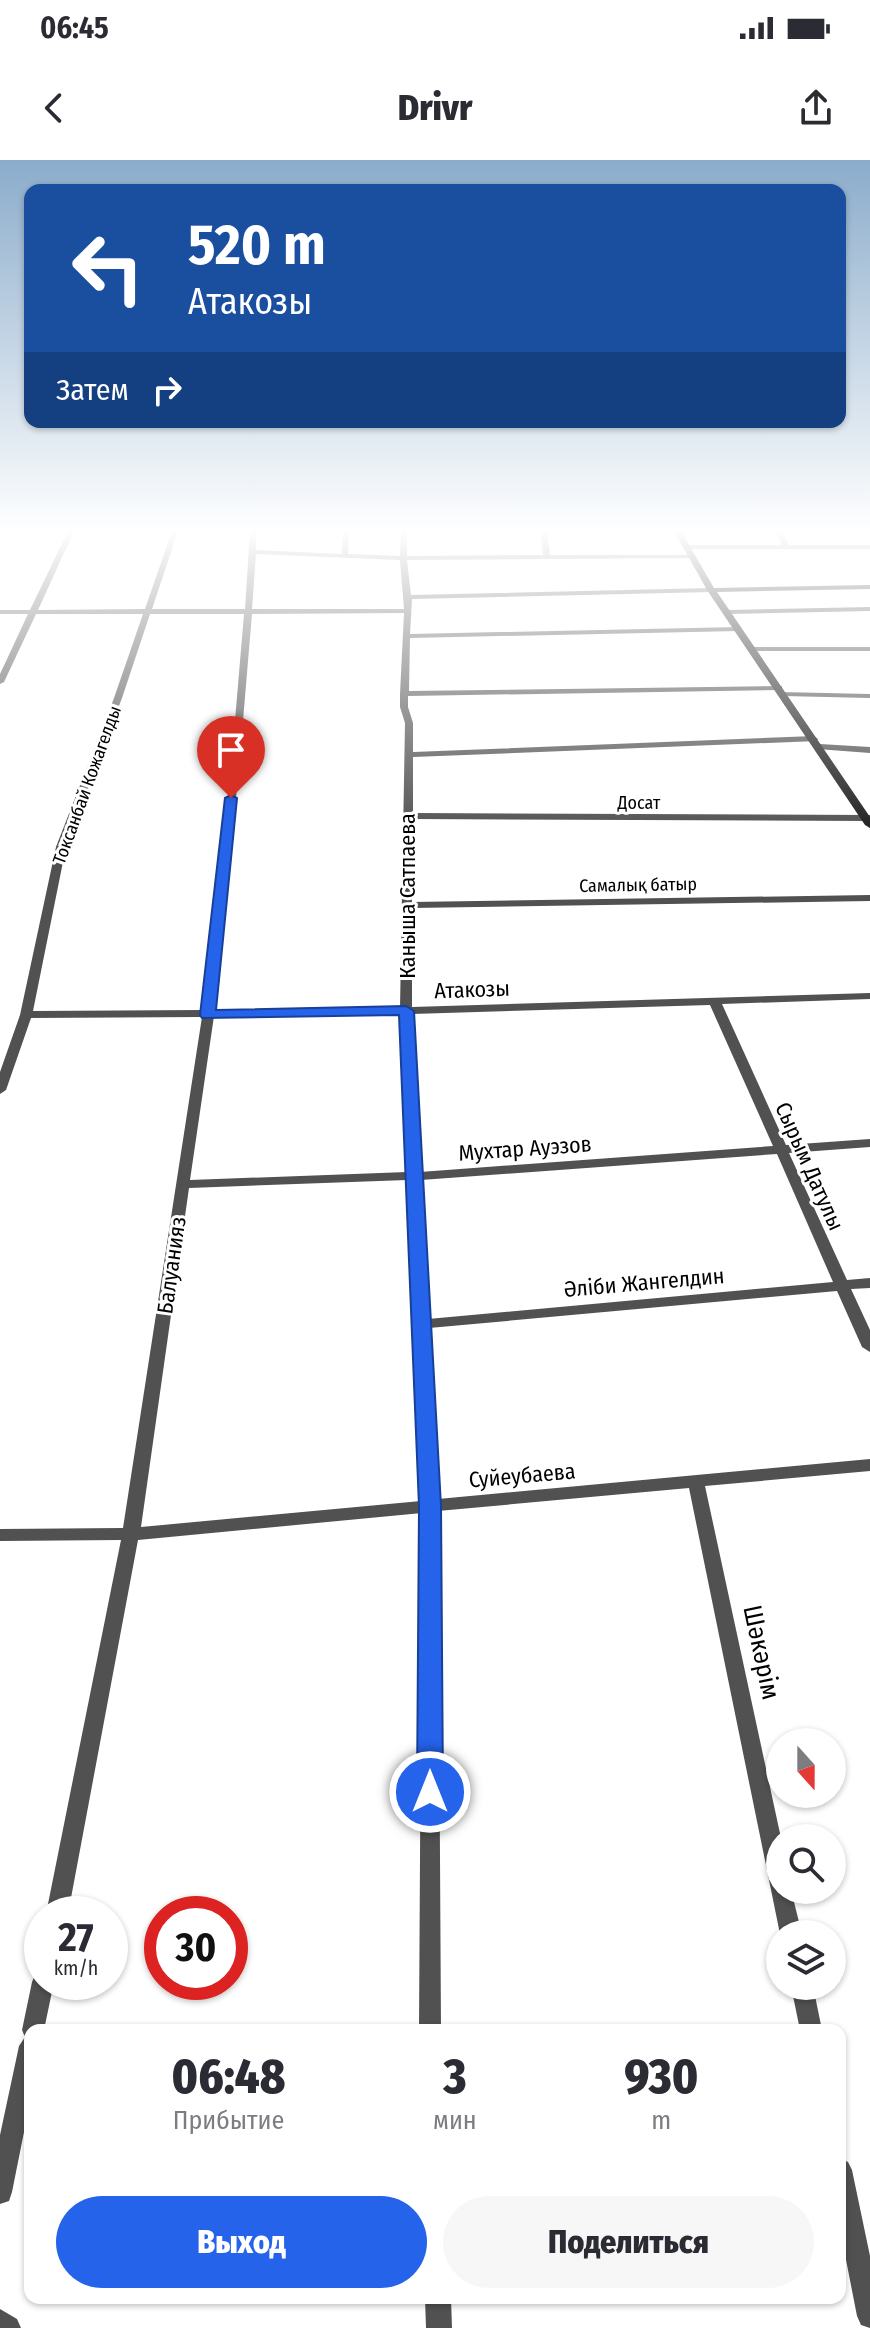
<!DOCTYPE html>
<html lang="ru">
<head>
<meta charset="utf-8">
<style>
	body { margin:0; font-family:"Fira Sans Condensed",sans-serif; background:#f7f7f7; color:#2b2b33; height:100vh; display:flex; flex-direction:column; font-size:30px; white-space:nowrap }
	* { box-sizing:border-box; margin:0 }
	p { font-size:26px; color:#7c7c81 }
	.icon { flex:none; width:44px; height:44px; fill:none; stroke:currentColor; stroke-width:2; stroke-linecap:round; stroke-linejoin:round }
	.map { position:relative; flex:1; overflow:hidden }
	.details { position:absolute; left:24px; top:1864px; width:822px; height:280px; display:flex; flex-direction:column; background:#fff; border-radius:16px; box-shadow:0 2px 6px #0004 }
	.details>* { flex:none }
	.top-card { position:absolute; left:24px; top:24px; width:822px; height:244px; border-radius:16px; box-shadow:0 2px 6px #0004; background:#1a4fa0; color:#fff; overflow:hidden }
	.needle { width:52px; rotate:159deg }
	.buttons { position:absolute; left:766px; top:1568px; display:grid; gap:16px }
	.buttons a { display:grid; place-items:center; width:80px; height:80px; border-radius:50%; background:#fff; box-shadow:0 2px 6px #0004; font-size:40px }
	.speed { position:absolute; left:24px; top:1736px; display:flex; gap:16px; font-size:40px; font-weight:700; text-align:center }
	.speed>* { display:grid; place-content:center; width:104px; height:104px; border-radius:50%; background:#fff; box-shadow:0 2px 6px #0004; line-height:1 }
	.speed small { font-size:20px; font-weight:400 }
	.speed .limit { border:12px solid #d22; background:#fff; color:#111 }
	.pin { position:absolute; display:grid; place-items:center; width:68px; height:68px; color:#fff; margin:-82px -34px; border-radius:50% 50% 50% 0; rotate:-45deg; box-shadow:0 0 8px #0007 }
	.pin .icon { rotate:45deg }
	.me { position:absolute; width:88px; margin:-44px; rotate:0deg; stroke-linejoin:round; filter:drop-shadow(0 0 6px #0008) }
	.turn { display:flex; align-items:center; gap:28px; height:168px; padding:0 32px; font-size:36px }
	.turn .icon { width:104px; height:104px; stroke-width:2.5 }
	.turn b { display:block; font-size:56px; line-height:68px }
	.then { display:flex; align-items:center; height:76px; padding:0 32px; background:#0003; gap:16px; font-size:30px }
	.eta { display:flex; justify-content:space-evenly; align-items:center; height:136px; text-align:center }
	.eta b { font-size:48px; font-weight:800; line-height:56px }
	.cta { display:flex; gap:16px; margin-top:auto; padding:16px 32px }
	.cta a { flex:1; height:92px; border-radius:48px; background:#2563eb; color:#fff; font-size:32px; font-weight:800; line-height:92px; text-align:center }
	.cta a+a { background:#f7f7f7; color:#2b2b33 }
	.status { display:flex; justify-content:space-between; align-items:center; height:56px; padding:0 40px; background:#fff; direction:ltr }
	.status svg { height:22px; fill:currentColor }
	header { display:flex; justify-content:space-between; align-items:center; height:104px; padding:0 32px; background:#fff; font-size:36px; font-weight:800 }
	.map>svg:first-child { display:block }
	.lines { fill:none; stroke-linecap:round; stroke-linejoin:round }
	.street { fill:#515151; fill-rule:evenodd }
	.secondary { fill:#1e1e1e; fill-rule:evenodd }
	.route { fill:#2563eb; stroke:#184099; stroke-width:2 }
	.labels { text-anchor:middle; stroke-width:6; stroke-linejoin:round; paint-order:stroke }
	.far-street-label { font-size:18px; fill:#000; stroke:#fff }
	.street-label { font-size:22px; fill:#000; stroke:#fff }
	.near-street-label { font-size:26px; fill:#000; stroke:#fff }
</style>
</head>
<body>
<div class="status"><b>06:45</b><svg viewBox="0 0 49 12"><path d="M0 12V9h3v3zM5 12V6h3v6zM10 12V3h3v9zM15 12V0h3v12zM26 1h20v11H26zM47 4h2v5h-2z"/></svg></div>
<header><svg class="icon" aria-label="back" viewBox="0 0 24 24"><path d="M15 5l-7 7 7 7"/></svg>Drivr<svg class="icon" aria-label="share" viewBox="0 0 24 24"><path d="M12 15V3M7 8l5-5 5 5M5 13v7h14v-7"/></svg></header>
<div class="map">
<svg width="870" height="2168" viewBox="0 0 870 2168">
	<rect width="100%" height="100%" fill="#fff"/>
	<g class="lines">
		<path class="street" d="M68 371H74L38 450 145 449 172 371H178L152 449H245L250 371H256V390L342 394 343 371H349L348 394 400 396 401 371H407V396L543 395 541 371H547L550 395H694L692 398 407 400 411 435 711 428 715 430 711 432 412 439 410 474 738 467 742 469 738 471 410 478 409 531 779 526H782V530L408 536V547L413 563V592L814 576 818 579 817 581 413 597V653L870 655V661L413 659 412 742 870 735V741L412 748V847L870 833V839L722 844 786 985 870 979V987L789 993 847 1120 870 1118V1128L851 1129 870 1170V1192L862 1187 837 1131 429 1168 438 1339 870 1299V1311L705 1326 781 1678 780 1730H791L802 1774H780L689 1328 438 1351 441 1870H419L422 1353 138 1380 68 1754H46L121 1380 0 1381V1369L123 1368 202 857 31 858 6 930 0 934V912L20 855 56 687 114 538 143 454H36L4 522 0 524V514L28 454H0V450H30ZM256 394 400 400 404 449H252ZM404 453 400 534V547L405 563 400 848 214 850 239 608 252 454ZM150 454H244L231 608 203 850 33 851 66 687 122 538ZM710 845 773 986 420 1012 412 854ZM400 855 407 1012 190 1020 214 856ZM777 994 833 1122 428 1159 421 1020ZM407 1020 421 1341 141 1367 189 1028Z
			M776 371H782L789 385H870V389H688L685 387 688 385H782Z
			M870 447V451L726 454 722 452 726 450Z
			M748 487H870V491H748Z
			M780 532 870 534V538L783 536H780Z
			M820 584 870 587V593L817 589V585Z
			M42 1812V1822H54L44 1870H30V1942L12 2032 9 2041 0 2044V1975L19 1886 25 1877 22 1870 32 1822 35 1815Z
			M791 1826H813L822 1870H800Z
			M840 1998 848 2002 852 2010 870 2096V2168L861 2165 857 2156 840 2069Z
			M425 2138H451L452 2168H426Z
			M0 2149 17 2159 21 2168H0Z"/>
		<path class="secondary" d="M674 371H681L714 428 870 425V429L717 432 870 657V668L865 665 707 430Z"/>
	</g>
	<linearGradient id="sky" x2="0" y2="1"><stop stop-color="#8baccb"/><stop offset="0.55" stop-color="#fff"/><stop offset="1" stop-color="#fff" stop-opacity="0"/></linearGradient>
	<rect width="870" height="674" fill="url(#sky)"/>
	<path class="route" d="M231 635 237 638 216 850 406 846 414 851 441 1346 443 1632 439 1640 430 1643 421 1640 417 1632 419 1346 399 855 202 858 200 855 225 638Z"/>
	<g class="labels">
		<g class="far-street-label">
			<text transform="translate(87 625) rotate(-70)" y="6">Токсанбай Кожагелды</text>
			<text x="639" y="649">Досат</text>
			<text transform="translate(638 725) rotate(-1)" y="6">Самалық батыр</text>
		</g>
		<g class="street-label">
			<text transform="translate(407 736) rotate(-90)" y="8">Каныша Сатпаева</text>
			<text transform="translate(472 829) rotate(-2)" y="8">Атакозы</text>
			<text transform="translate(525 988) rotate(-4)" y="8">Мухтар Ауэзов</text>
			<text transform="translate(810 1006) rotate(66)" y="8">Сырым Датулы</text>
			<text transform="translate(171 1105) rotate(-82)" y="8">Балуанияз</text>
			<text transform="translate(644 1122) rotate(-5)" y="8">Әліби Жангелдин</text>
			<text transform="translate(522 1315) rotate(-5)" y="8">Суйеубаева</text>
		</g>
		<g class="near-street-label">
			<text transform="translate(762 1492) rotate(78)" y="9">Шәкәрім</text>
		</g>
	</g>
</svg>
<div class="buttons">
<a><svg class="needle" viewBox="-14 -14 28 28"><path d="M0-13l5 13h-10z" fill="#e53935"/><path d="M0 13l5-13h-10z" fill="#7c7c81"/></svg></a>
<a><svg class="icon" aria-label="search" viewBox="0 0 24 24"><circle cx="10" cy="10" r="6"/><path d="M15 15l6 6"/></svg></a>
<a><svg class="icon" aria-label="layers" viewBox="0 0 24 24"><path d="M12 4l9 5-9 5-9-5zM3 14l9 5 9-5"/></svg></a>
</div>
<div class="speed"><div>27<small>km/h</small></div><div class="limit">30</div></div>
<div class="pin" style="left:231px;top:638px;background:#d93025"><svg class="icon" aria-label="arrive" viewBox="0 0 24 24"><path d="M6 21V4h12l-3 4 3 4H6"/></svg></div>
<svg class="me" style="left:430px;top:1632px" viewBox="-20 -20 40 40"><circle r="17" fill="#2563eb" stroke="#fff" stroke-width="3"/><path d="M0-11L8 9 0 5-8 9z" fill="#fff"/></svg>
<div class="top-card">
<div class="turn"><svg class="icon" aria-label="left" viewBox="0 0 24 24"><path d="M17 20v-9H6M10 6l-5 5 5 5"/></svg><div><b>520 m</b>Атакозы</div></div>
<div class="then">Затем<svg class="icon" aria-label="right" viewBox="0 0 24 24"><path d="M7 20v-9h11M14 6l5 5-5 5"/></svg></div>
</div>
<section class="details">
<div class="eta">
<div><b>06:48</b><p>Прибытие</p></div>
<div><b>3</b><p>мин</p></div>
<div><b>930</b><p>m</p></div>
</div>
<div class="cta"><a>Выход</a><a>Поделиться</a></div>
</section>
</div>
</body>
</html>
